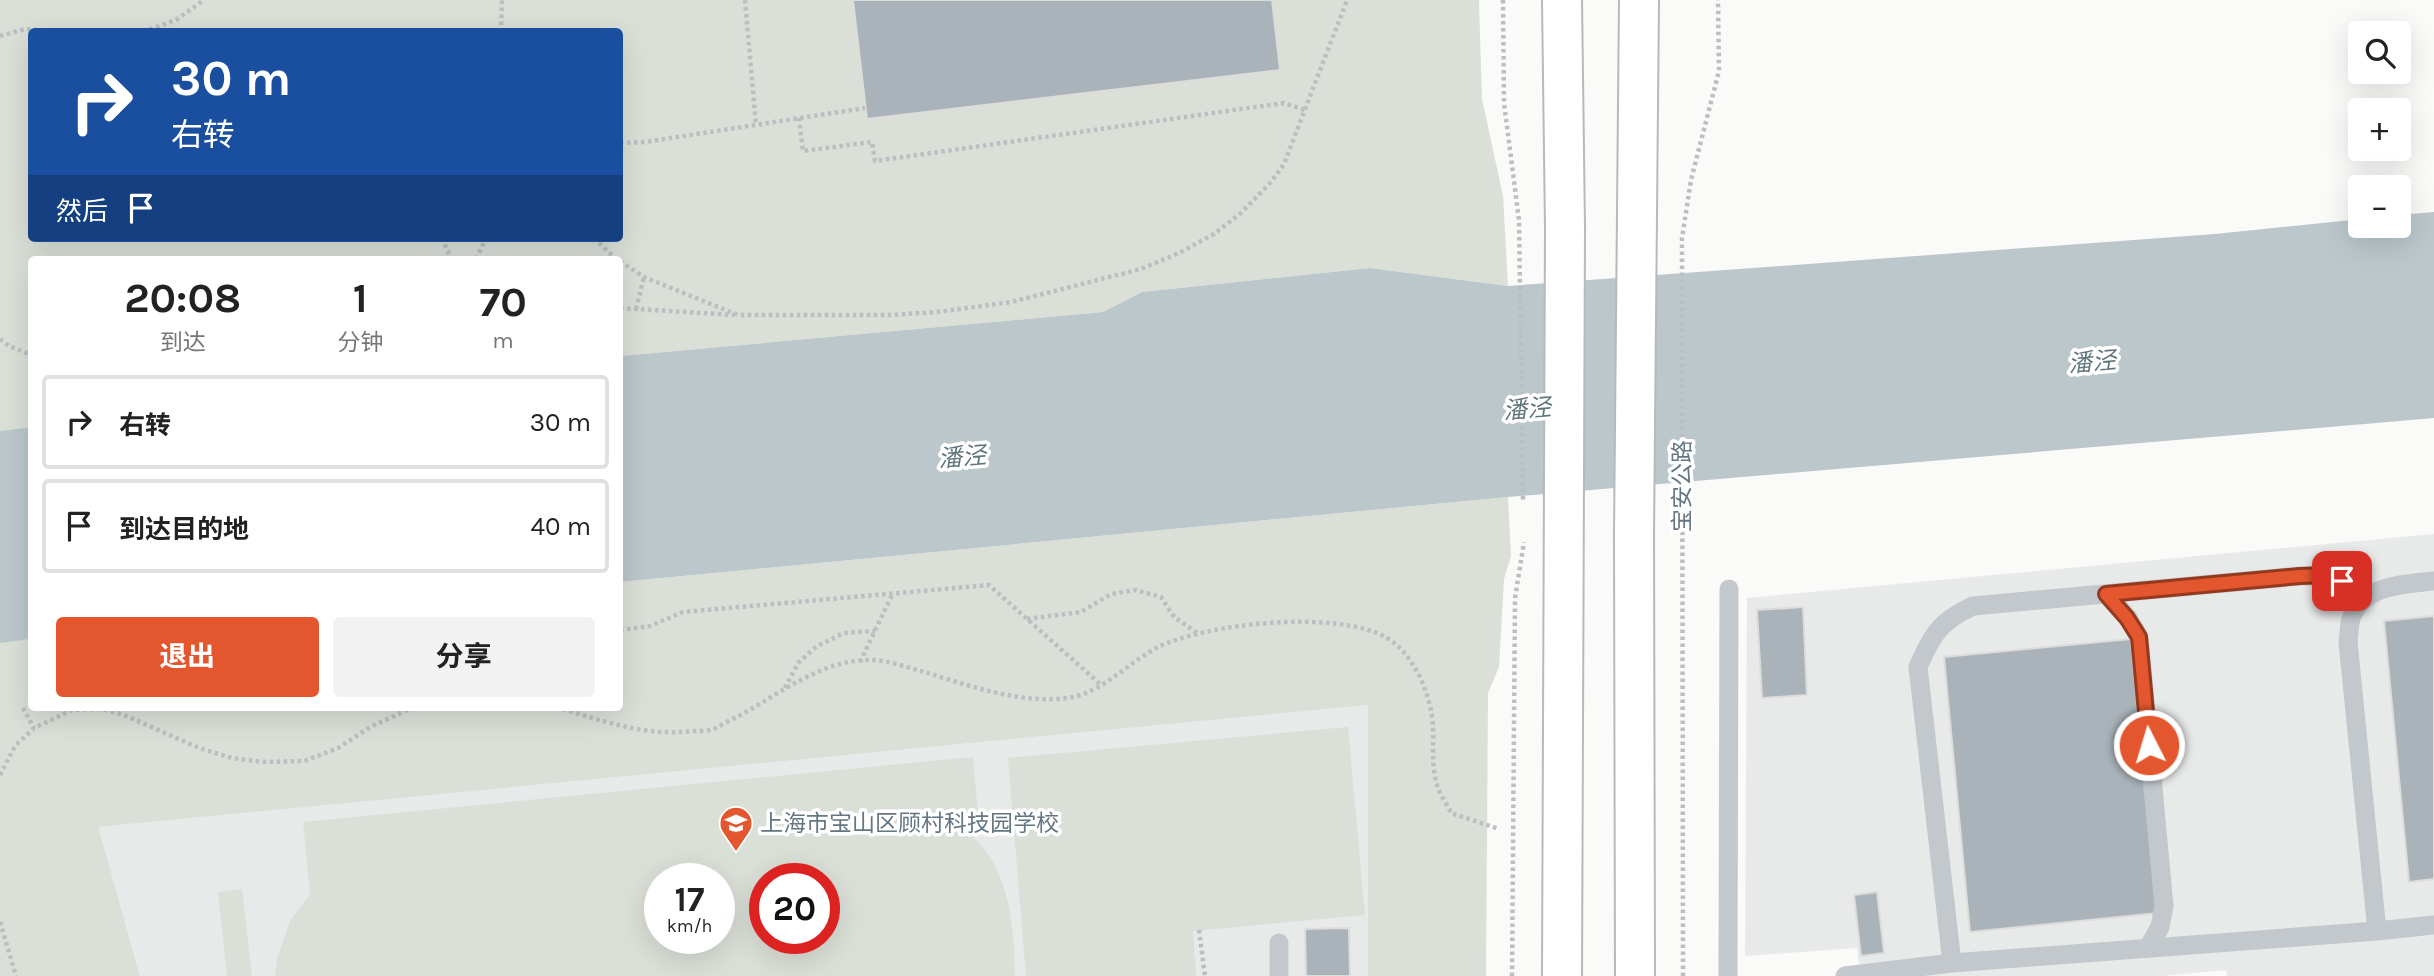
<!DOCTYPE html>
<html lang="zh">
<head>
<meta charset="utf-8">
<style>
	body { margin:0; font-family:Karla,"Noto Sans SC",sans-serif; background:#f2f2f2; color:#222; height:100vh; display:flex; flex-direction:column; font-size:26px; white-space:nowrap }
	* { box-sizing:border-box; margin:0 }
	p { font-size:23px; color:#767676 }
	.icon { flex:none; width:38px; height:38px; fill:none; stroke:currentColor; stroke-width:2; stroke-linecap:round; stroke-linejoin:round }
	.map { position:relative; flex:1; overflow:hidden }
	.side { position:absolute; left:28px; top:256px; width:595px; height:455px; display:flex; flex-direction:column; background:#fff; border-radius:7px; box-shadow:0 7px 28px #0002 }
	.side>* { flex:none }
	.guide { position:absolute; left:28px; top:28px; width:595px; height:214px; border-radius:7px; box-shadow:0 7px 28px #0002; background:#1a4fa0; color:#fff; overflow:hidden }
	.tools { position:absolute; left:2348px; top:21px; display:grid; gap:14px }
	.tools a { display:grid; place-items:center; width:63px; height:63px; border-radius:7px; background:#fff; box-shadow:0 7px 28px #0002; font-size:35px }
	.speed { position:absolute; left:644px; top:863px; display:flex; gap:14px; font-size:35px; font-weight:700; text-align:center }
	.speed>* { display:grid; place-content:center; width:91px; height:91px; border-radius:50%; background:#fff; box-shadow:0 7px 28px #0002; line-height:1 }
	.speed small { font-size:18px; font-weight:400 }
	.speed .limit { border:10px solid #d22; background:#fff; color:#111 }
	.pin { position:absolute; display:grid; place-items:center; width:60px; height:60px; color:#fff; margin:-30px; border-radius:14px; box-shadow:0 4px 10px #0006 }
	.me { position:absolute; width:77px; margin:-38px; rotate:355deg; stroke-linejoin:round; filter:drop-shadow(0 0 5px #0008) }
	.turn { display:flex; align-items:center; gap:24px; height:147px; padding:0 28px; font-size:32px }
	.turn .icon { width:91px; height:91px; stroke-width:2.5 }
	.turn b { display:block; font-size:49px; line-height:60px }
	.then { display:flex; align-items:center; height:66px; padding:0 28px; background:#0003; gap:14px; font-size:26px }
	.eta { display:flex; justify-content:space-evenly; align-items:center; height:119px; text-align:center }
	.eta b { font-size:42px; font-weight:700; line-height:49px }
	.primary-button { display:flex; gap:14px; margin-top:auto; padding:14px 28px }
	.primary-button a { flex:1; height:80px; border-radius:7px; background:#e4572e; color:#fff; font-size:28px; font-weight:700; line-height:80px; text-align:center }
	.primary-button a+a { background:#f2f2f2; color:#222 }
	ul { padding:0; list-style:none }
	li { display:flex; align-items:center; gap:21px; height:94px; margin:0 14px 10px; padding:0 14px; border:4px solid #e0e0e0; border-radius:7px }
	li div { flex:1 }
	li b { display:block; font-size:26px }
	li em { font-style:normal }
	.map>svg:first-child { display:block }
	.built { fill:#e8e9e9; fill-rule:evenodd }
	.green { fill:#dadfd7; fill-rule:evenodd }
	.water { fill:#bbc7cb }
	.building { fill:#aab3b9; stroke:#dcdcda; stroke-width:2 }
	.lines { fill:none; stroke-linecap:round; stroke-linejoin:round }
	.primary-casing { stroke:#b5babe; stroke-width:42 }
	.path { stroke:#bbbfc2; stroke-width:4.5; stroke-dasharray:3.5 3.5; stroke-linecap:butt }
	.lane { stroke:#c3c8cc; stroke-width:19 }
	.primary { stroke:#fff; stroke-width:38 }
	.route-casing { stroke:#94391e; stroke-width:18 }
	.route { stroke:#e4572e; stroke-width:12 }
	.labels { text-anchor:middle; stroke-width:7; stroke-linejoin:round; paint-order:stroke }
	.street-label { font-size:23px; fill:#657683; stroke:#fff }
	.poi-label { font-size:23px; fill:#657683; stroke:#fff; text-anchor:start }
	.water-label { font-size:24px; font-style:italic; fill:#60757c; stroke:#fff }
</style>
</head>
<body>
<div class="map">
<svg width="2434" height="976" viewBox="0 0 2434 976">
	<rect width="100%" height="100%" fill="#fafaf8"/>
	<path class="built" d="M2434 534V976H2227L2226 970 2162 976H1861L1857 948 1745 956 1747 598Z
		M1368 705V976H140L97 827ZM660 878H719V938H660ZM765 878H824V938H765Z"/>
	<path class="green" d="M0 0H1479L1482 99 1503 196 1508 286 1370 268 1142 292 1103 312 620 356V259H32L31 427 0 431ZM32 32H620V238H32Z
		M1508 497 1511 556 1504 579 1499 667 1488 693 1486 976H1368V705L98 827 140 976H0V643L3 642 31 639 32 707H620V582Z
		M1348 727 1365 915 1193 931 1196 976H1026L1008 758Z
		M973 757 978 815 945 819C951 823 958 826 964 830 1010 862 1014 925 1015 976H275L277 959 290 921 310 894 303 822ZM719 878V938H660V878ZM824 878V938H765V878Z
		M242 889 252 976H227L218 892Z"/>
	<path class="water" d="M2434 212V418L1508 497 620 582V356L1103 312 1142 292 1370 268 1508 286 2215 234 2361 219V226H2399V215Z
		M31 427V639L0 643V431Z"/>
	<path class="building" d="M853 0H1272L1280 70 867 119Z
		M1803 607 1807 695 1762 698 1757 610Z
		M2434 616V879L2409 882 2384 621Z
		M2131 639 2158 913 1970 932 1944 657Z
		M1877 892 1884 953 1861 956 1854 895Z
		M1349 928 1350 976H1306L1305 929Z"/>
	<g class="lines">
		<defs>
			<path id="primary" d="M1562 0 1565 228 1562 976
				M1635 976 1634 534 1639 0"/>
		</defs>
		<use href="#primary" class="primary-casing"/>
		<path class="path" d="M745 0 756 125
			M1503 0 1504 103 1519 220 1523 502
			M143 32 176 20 204 0
			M501 32 502 0
			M0 36 25 29 65 32
			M799 118 803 151 872 142 875 161 1284 103 1305 110
			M620 143 645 142 865 108
			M442 238 451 259
			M594 238 616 259
			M476 259 486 238
			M620 261 644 277 738 315H890L937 312 1011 302 1141 269 1181 252 1214 234 1241 213 1271 182 1284 164 1347 0
			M620 308 734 315
			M636 309 644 277
			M0 339 9 346 32 355
			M1027 619 1081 612 1111 594 1136 590 1161 597 1174 617 1197 633
			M620 630 650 626 683 612 989 585 1100 684
			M860 662 892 595
			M785 688 798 663 817 646 844 633 875 631
			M556 707C601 720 644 737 692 731 699 731 707 731 713 729 721 726 729 720 737 717 780 694 823 658 874 660 889 661 906 667 921 671 968 685 1023 706 1073 697 1103 691 1130 662 1156 648 1206 623 1338 609 1387 638 1415 655 1431 695 1433 726 1434 746 1431 765 1437 785 1440 795 1447 804 1451 813L1499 829
			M23 708 34 728
			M0 775 15 746 34 728 72 710 102 709 124 715 199 748 232 758 264 762 304 761 338 748 372 726 414 707
			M0 922 16 976
			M1199 930 1205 976
			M1512 976 1515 598 1524 542
			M1683 976 1682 238 1691 180 1719 71 1718 0"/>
		<path class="lane" d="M2106 594 2128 618 2139 637 2164 906 2160 927 2148 948
			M2377 931 2348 642C2349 635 2349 626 2351 619 2361 585 2405 584 2434 581
			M1952 963 1918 667C1932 635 1940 621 1973 606L2300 576C2334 575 2340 579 2366 598
			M1279 976V943
			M1728 976 1729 589
			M1845 976 1952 963 2377 931 2434 925"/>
		<use href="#primary" class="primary"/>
	</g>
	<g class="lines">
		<defs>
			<path id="route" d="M2149 745 2139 637 2127 618 2106 594 2300 576 2326 575 2342 581"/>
		</defs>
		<use href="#route" class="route-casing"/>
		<use href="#route" class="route"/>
	</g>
	<defs>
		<symbol id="school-pin" viewBox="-11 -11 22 30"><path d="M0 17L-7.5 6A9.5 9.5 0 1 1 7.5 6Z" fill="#e4572e" stroke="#fff"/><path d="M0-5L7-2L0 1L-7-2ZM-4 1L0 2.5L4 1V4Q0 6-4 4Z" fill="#fff"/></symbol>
	</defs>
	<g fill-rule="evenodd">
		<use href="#school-pin" x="717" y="804" width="38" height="52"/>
	</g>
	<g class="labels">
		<g class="street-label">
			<text transform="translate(1682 486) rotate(-90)" y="8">宝安公路</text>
		</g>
		<g class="poi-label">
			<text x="760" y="831">上海市宝山区顾村科技园学校</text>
		</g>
		<g class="water-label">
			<text transform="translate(2092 362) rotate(-5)" y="8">潘泾</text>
			<text transform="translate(1527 409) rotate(-5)" y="8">潘泾</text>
			<text transform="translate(962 457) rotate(-5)" y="8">潘泾</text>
		</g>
	</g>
</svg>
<div class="tools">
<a><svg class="icon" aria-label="search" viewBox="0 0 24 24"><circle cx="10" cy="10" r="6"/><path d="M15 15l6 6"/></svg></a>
<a>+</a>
<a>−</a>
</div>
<div class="speed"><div>17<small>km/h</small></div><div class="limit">20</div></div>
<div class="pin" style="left:2342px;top:581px;background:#d93025"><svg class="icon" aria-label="arrive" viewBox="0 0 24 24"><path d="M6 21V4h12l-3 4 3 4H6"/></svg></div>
<svg class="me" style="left:2149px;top:745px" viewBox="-20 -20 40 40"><circle r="17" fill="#e4572e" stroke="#fff" stroke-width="3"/><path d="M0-11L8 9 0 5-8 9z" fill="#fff"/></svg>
<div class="guide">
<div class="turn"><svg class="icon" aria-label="right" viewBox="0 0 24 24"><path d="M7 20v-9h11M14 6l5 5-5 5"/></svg><div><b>30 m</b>右转</div></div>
<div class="then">然后<svg class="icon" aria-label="arrive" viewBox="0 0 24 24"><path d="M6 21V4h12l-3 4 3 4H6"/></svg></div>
</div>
<section class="side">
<div class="eta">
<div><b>20:08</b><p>到达</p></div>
<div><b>1</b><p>分钟</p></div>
<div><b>70</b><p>m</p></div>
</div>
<ul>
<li><svg class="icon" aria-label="right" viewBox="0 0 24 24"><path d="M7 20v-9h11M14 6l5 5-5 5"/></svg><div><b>右转</b></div><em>30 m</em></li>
<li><svg class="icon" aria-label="arrive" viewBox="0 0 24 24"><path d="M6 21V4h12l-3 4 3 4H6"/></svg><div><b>到达目的地</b></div><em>40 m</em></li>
</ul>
<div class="primary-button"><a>退出</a><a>分享</a></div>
</section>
</div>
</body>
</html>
